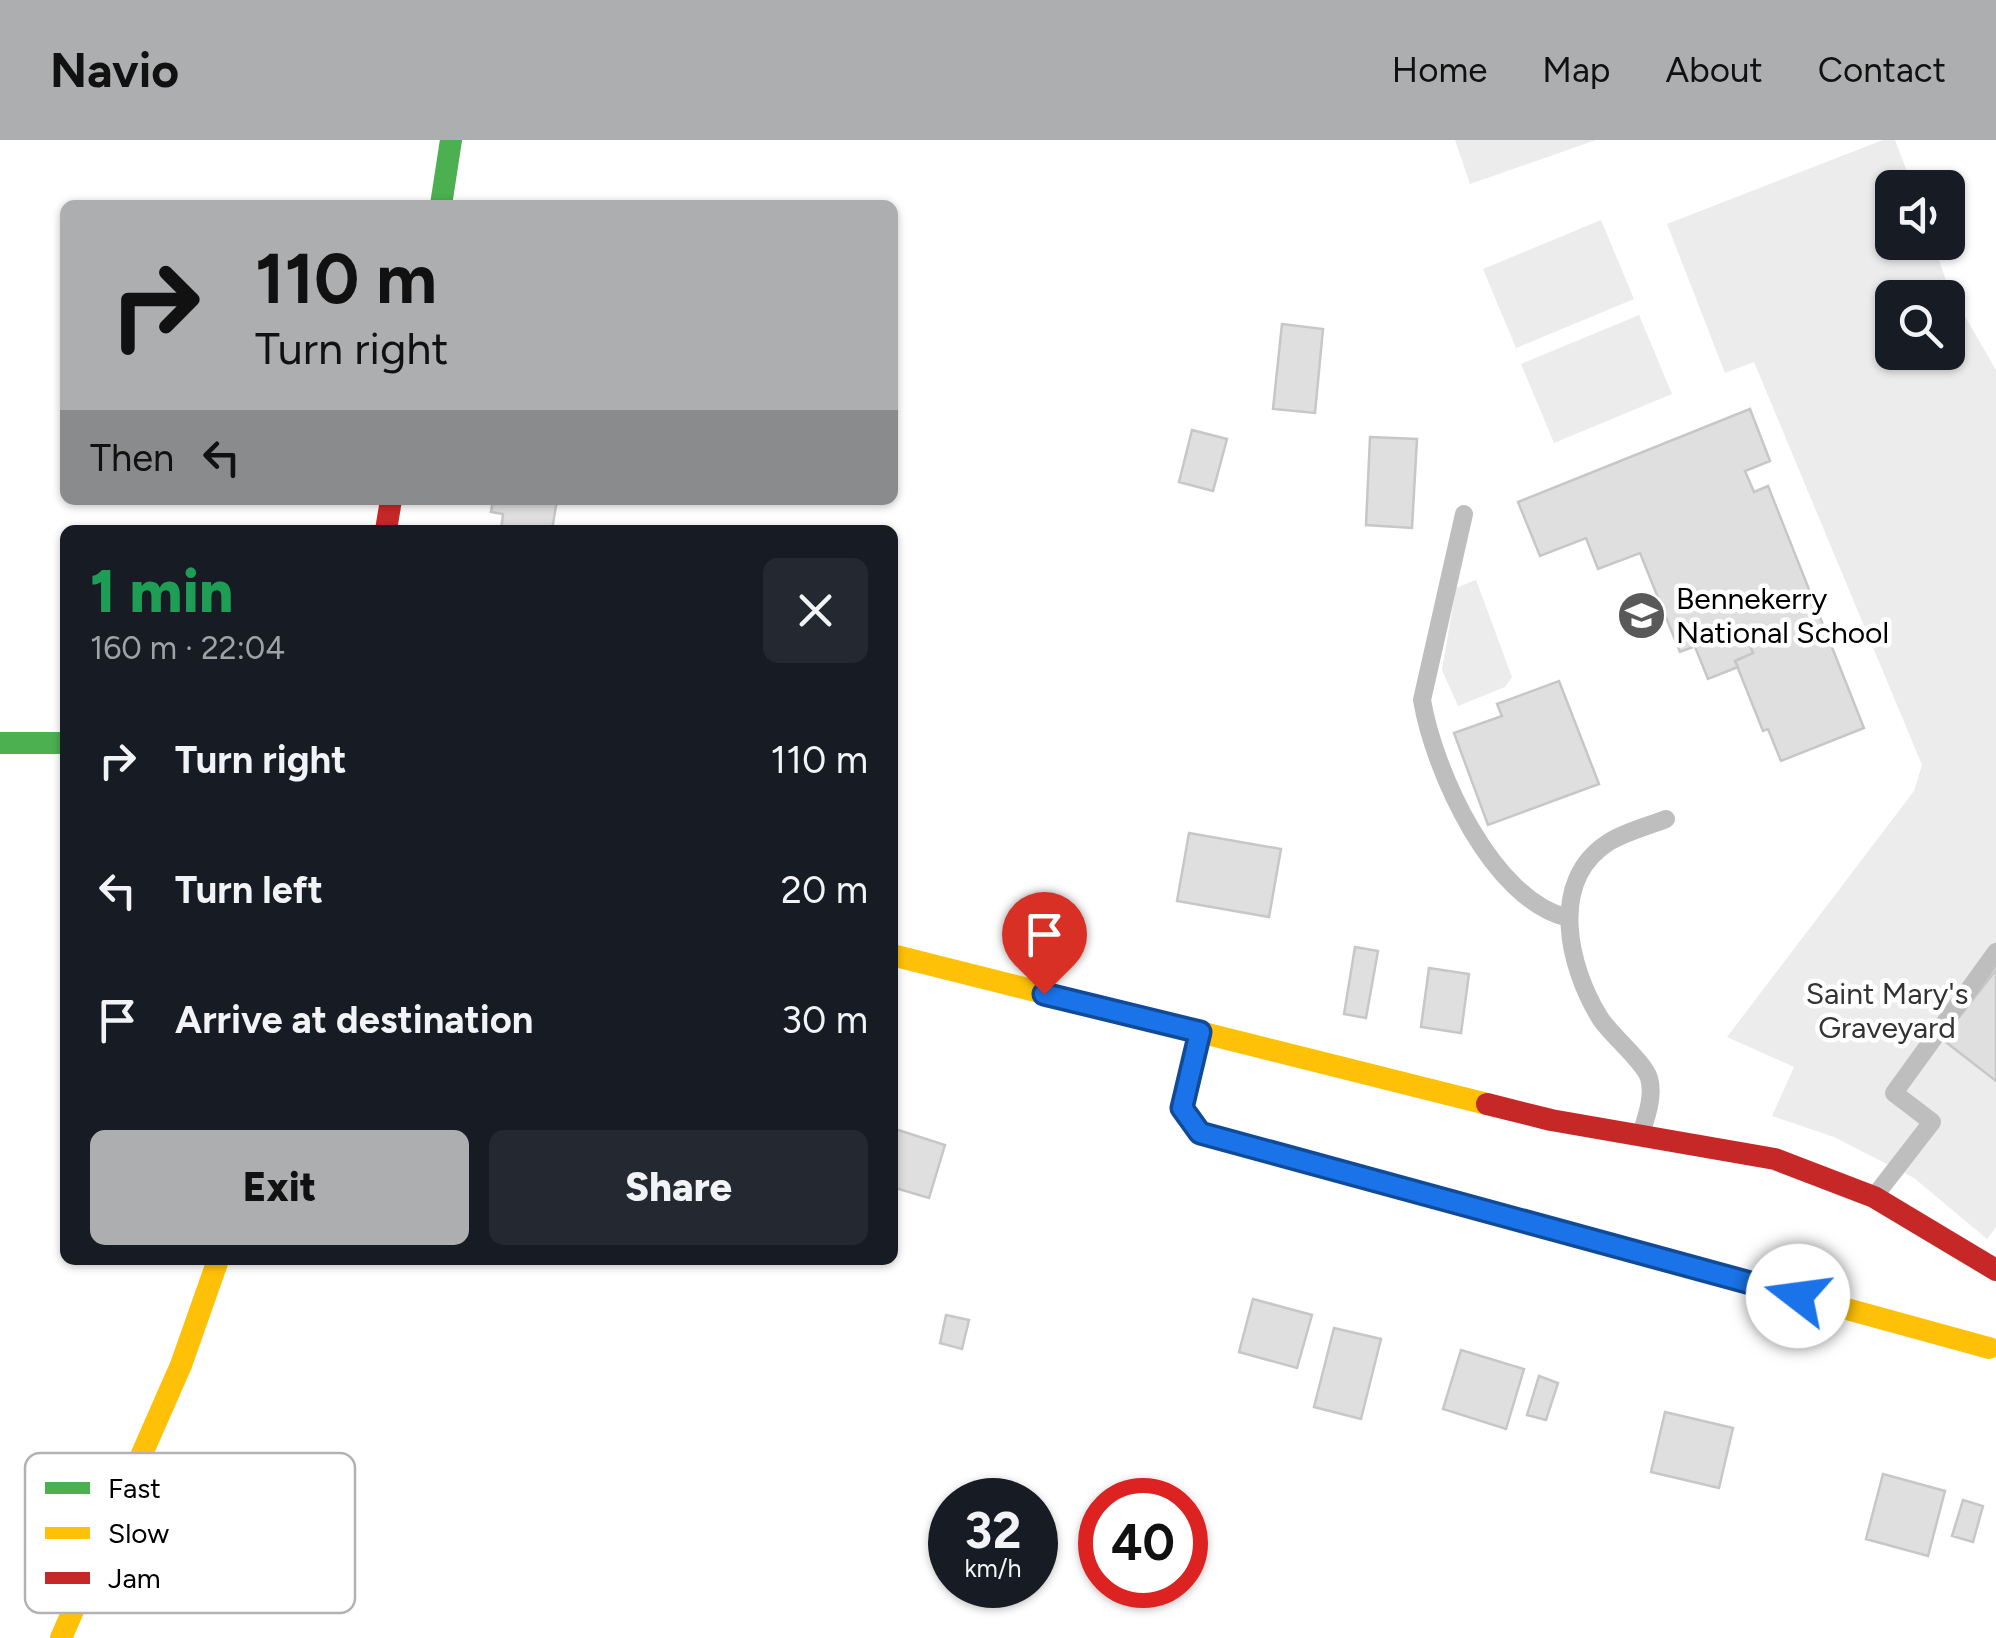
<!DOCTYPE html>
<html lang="en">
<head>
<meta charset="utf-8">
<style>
	body { margin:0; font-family:Figtree,sans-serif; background:#242831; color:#f1f3f6; height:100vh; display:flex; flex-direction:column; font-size:38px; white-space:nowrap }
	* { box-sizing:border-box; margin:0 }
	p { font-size:32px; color:#9ea1a6 }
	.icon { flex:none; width:55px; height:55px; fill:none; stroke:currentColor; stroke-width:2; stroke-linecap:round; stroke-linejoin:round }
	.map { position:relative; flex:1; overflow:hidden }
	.drawer { position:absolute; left:60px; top:385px; width:838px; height:740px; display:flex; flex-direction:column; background:#171b24; border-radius:15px; box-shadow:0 2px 8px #0004 }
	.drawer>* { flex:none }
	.hud { position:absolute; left:60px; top:60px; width:838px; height:305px; border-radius:15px; box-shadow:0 2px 8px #0004; background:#adaeaf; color:#111; overflow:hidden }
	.tools { position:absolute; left:1875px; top:30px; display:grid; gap:20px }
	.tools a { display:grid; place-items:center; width:90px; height:90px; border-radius:15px; background:#171b24; box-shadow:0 2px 8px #0004; font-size:50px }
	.speed { position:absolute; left:928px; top:1338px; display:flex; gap:20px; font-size:50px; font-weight:700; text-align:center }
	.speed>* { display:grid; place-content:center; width:130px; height:130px; border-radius:50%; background:#171b24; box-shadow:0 2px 8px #0004; line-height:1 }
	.speed small { font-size:25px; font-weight:400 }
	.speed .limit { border:15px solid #d22; background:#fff; color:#111 }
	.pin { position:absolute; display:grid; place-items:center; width:85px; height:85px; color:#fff; margin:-102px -42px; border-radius:50% 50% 50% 0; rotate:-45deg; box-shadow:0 0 10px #0007 }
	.pin .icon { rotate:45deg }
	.me { position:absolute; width:110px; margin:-55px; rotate:285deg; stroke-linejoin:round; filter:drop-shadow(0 0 8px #0008) }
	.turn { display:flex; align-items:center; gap:35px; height:210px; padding:0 30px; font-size:45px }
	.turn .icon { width:130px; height:130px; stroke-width:2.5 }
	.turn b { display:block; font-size:70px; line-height:85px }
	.then { display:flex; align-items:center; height:95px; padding:0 30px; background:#0003; gap:20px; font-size:38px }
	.round { display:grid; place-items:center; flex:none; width:105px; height:105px; border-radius:15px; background:#242831 }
	.overview { display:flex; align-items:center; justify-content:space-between; height:170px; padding:0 30px }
	h1 { font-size:60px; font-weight:800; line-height:75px; color:#1e9e55 }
	.primary-button { display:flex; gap:20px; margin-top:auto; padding:20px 30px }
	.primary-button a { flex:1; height:115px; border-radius:15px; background:#adaeaf; color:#111; font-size:40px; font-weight:800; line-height:115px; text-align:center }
	.primary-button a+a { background:#242831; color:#f1f3f6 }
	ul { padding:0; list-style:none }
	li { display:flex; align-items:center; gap:30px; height:130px; padding:0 30px }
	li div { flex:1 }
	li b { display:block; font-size:38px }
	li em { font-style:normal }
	header { display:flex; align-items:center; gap:60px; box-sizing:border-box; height:140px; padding:0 50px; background:#adaeaf; color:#111 }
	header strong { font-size:48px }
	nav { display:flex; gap:55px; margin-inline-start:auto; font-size:35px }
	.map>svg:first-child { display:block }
	.green { fill:#ececec; fill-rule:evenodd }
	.building { fill:#dfdfdf; stroke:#c7c7c7; stroke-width:2.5 }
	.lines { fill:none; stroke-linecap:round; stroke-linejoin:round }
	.lane { stroke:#bebebe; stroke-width:18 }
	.fast { stroke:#4caf50; stroke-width:22 }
	.slow { stroke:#ffc107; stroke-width:22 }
	.jam { stroke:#c62828; stroke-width:22 }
	.route-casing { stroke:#114b97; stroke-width:25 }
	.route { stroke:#1a73e8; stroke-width:18 }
	.labels { text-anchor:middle; stroke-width:9; stroke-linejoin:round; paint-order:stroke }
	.poi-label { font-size:30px; fill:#000; stroke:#fff; text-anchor:start }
	.park-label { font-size:30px; fill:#333; stroke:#fff }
	.key { fill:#fff; stroke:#b2b2b2; stroke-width:2.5 }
	.key-label { font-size:28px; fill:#000 }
</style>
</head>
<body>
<header>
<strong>Navio</strong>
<nav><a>Home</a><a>Map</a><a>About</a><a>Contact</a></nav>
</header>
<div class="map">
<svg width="1996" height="1498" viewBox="0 0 1996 1498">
	<rect width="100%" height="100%" fill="#fff"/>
	<path class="green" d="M1455 0H1596L1470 44Z
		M1883 0H1895L1913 47 1892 48V102L1933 103 1949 149 1996 230V1087L1987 1099 1914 1038 1834 997 1772 976 1794 927 1727 897 1914 651 1922 625 1754 222 1725 233 1667 84ZM1892 158H1948V212H1892Z
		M1601 80 1634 159 1516 208 1483 129Z
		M1639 175 1672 254 1554 303 1521 224Z
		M1476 440 1512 537 1505 547 1458 566 1442 530 1456 448Z"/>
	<path class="building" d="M1282 184 1323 189 1315 273 1273 269Z
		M1750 269 1770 321 1745 331 1754 352 1768 346 1864 588 1781 621 1768 589 1763 591 1735 521 1753 513 1743 488 1680 512 1640 413 1598 429 1586 398 1540 416 1518 362Z
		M1192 290 1227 299 1213 351 1179 342Z
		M1370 297 1417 299 1412 388 1366 385Z
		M493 360H557L552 390H501L503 374 491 372Z
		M1743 488 1753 513 1735 521 1738 527 1708 539 1695 507Z
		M1559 541 1599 644 1488 685 1454 593 1502 576 1497 564Z
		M1189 693 1281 709 1269 777 1177 761Z
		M1355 807 1378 811 1366 878 1344 874Z
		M1429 828 1469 834 1461 893 1421 887Z
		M1996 830V941L1942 899Z
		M892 988 945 1005 929 1058 892 1047Z
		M1253 1159 1312 1175 1297 1228 1239 1212Z
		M946 1175 969 1180 962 1209 940 1203Z
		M1334 1188 1381 1199 1361 1279 1314 1267Z
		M1461 1210 1524 1229 1506 1289 1443 1269Z
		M1539 1236 1558 1243 1546 1280 1527 1275Z
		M1665 1272 1733 1288 1719 1348 1651 1332Z
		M1883 1334 1945 1351 1928 1416 1866 1399Z
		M1963 1360 1983 1366 1973 1402 1952 1396Z"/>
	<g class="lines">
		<path class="lane" d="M1464 374 1422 560C1434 631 1492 760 1568 778
			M1642 991C1647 975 1654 955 1649 938 1644 922 1611 895 1600 878 1569 828 1547 741 1609 702 1625 692 1648 686 1666 679
			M1877 1053 1932 982 1894 953 1996 812"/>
		<path class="fast" d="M441 65 451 0
			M0 603H65
			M1200 893 1183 968 1200 993 1770 1148"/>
		<path class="slow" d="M892 815 1487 964
			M1770 1148 1989 1208
			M61 1498 181 1225 218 1120"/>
		<path class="jam" d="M386 390 391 360
			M1487 964 1551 980 1775 1019 1874 1057 1996 1130"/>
	</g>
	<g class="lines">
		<defs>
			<path id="route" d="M1044 854 1200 892 1182 968 1200 993 1798 1156"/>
		</defs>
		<use href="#route" class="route-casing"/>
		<use href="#route" class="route"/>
	</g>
	<defs>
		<symbol id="school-disc" viewBox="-11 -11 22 22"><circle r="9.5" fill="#595959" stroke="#fff"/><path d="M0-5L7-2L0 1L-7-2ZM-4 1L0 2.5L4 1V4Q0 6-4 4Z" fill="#fff"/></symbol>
	</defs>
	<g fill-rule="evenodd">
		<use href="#school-disc" x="1614" y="448" width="55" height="55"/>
	</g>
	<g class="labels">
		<g class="poi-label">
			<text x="1676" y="469">Bennekerry<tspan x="1676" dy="34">National School</tspan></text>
		</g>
		<g class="park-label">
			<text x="1887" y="864">Saint Mary's<tspan x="1887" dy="34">Graveyard</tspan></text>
		</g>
	</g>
	<rect x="25" y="1313" width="330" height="160" rx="15" class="key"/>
	<rect x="45" y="1342" width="45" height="12" fill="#4caf50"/>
	<rect x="45" y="1387" width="45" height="12" fill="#ffc107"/>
	<rect x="45" y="1432" width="45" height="12" fill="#c62828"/>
	<g class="key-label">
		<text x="108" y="1358">Fast</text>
		<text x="108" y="1403">Slow</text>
		<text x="108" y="1448">Jam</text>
	</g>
</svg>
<div class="tools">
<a><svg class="icon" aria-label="sound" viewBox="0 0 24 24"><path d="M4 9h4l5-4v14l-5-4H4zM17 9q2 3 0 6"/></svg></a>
<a><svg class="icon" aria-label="search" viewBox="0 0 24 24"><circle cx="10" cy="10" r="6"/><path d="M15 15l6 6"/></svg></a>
</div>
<div class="speed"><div>32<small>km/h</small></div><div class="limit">40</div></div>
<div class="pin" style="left:1044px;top:854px;background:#d93025"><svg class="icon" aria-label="arrive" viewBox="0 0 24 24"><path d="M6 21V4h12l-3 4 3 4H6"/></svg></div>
<svg class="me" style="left:1798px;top:1156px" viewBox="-20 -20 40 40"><circle r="19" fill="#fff"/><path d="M0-13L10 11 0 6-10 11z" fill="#1a73e8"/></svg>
<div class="hud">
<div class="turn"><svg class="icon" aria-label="right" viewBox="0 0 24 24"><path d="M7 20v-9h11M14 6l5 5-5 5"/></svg><div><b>110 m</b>Turn right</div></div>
<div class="then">Then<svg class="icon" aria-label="left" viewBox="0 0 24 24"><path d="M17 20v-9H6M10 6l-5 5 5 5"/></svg></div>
</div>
<section class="drawer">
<div class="overview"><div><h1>1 min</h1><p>160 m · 22:04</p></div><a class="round"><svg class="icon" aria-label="close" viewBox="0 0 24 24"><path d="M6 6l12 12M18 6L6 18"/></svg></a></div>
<ul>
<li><svg class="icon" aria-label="right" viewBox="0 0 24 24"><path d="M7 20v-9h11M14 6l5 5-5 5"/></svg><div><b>Turn right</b></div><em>110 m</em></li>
<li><svg class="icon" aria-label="left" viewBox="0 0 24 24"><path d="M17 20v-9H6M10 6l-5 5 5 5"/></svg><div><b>Turn left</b></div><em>20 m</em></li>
<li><svg class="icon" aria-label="arrive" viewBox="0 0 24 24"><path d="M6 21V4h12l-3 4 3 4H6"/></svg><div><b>Arrive at destination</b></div><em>30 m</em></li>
</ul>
<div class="primary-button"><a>Exit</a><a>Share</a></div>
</section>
</div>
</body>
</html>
